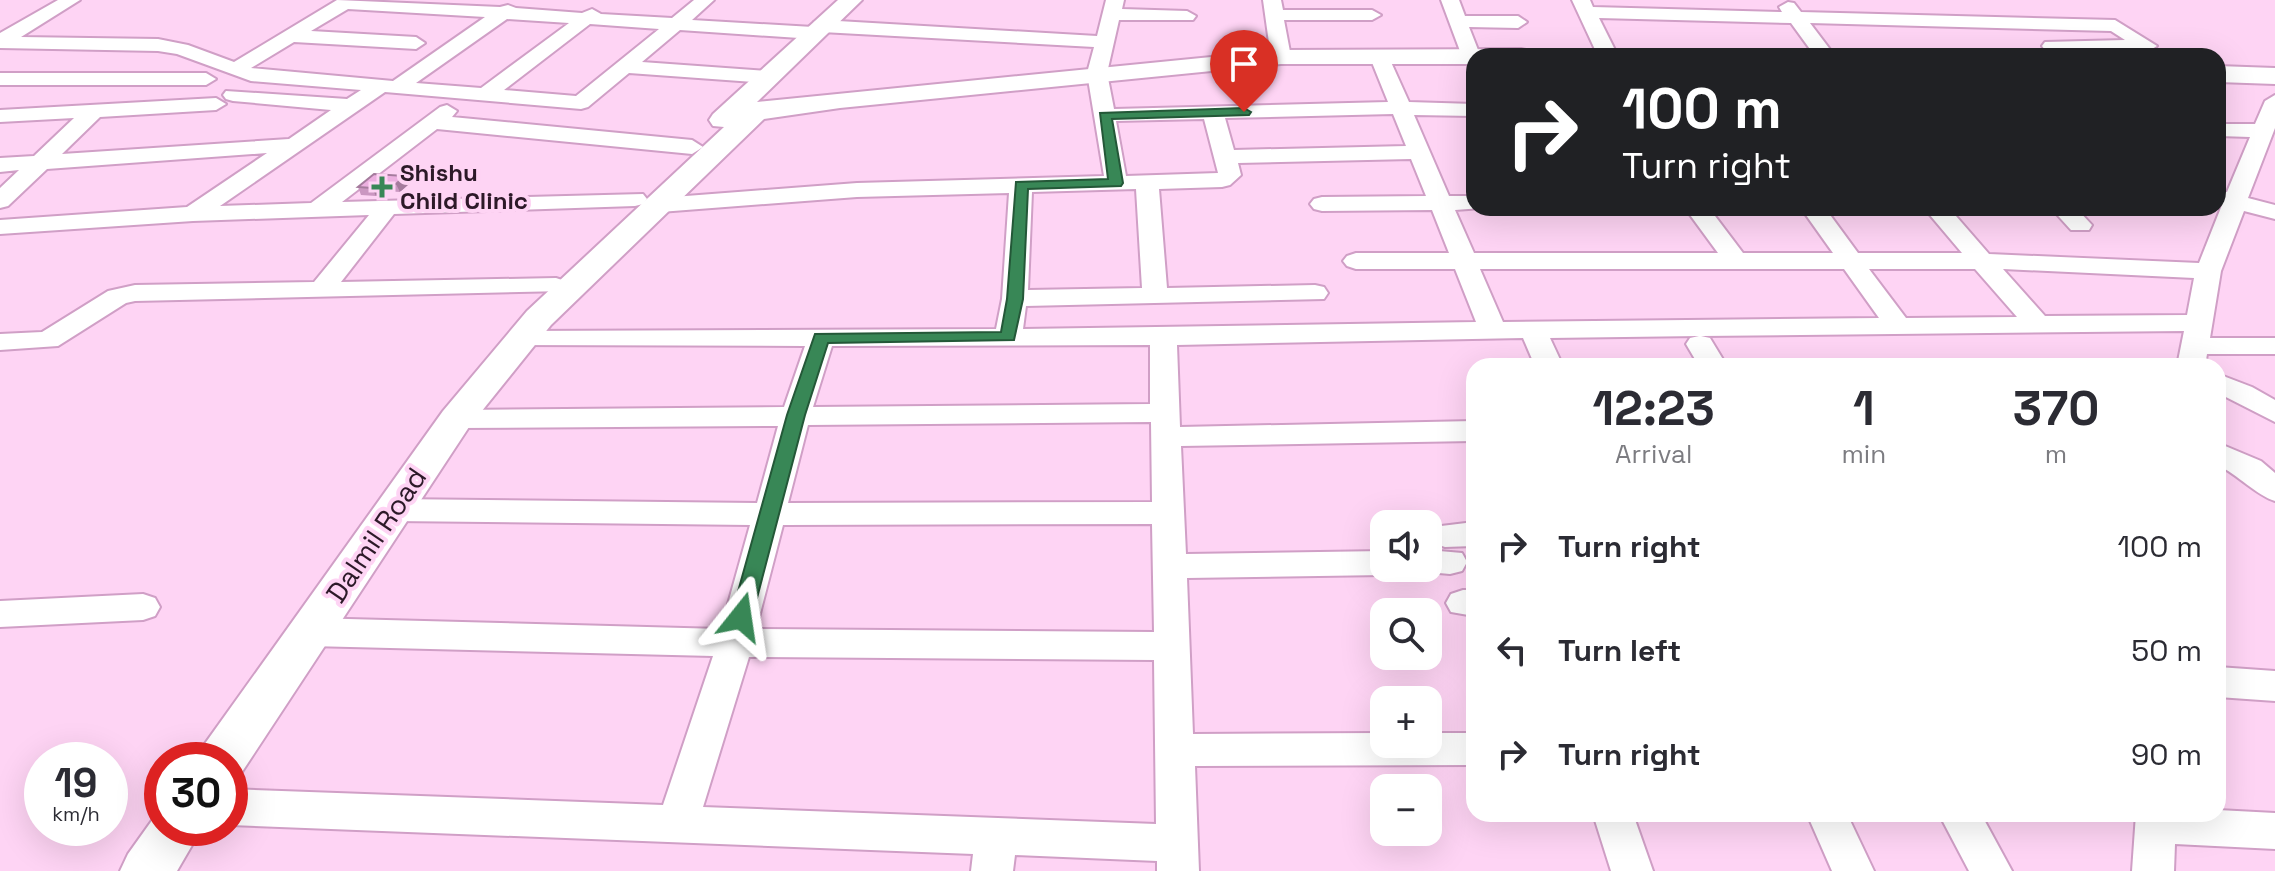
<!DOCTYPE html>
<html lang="en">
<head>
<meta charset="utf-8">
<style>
	body { margin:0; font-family:"Space Grotesk",sans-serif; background:#f2f2f3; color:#2b2b33; height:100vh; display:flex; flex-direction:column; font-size:30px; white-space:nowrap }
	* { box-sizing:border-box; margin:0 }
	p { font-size:26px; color:#7c7c81 }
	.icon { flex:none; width:44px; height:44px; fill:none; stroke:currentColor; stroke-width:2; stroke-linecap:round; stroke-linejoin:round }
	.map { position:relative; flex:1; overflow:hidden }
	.details { position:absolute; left:1466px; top:358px; width:760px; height:464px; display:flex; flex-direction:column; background:#fff; border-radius:24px; box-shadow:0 8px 32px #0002 }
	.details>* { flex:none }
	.hud { position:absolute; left:1466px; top:48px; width:760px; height:168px; border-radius:24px; box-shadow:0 8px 32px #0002; background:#202124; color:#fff; overflow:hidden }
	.buttons { position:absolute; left:1370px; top:510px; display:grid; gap:16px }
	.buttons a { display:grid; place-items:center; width:72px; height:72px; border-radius:16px; background:#fff; box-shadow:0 8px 32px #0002; font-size:40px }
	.speed { position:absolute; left:24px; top:742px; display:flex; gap:16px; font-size:40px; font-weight:700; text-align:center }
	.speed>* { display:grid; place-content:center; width:104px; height:104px; border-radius:50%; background:#fff; box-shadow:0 8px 32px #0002; line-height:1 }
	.speed small { font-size:20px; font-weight:400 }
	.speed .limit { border:12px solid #d22; background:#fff; color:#111 }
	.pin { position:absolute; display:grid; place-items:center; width:68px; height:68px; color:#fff; margin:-82px -34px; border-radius:50% 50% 50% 0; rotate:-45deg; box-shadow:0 0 8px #0007 }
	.pin .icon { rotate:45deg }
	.me { position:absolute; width:88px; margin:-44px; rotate:15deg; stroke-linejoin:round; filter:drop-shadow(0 0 6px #0008) }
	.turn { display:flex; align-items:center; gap:28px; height:168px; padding:0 24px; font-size:36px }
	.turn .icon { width:104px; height:104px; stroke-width:2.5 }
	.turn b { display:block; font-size:56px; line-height:68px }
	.eta { display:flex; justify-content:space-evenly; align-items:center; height:136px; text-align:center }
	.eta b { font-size:48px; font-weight:700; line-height:56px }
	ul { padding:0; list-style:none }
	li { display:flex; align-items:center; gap:24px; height:104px; padding:0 24px }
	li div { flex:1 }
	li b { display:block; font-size:30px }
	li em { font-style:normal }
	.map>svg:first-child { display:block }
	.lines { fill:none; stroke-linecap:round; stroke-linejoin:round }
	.minor-casing { stroke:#d09fc6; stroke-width:4 }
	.tertiary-casing { stroke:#d09fc6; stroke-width:4 }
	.minor { fill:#fff; fill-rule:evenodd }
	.tertiary { fill:#fff; fill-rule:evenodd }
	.wall { fill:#cb97c1 }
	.shaded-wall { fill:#a57b9d }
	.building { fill:#ecb0e0; stroke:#a57b9d; stroke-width:2 }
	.route { fill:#388756; stroke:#245838; stroke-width:2 }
	.poi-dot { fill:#388756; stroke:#fed4f4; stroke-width:3 }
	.labels { text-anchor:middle; stroke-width:8; stroke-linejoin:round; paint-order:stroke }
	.far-poi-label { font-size:24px; font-weight:bold; fill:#2c1928; stroke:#fed4f4; text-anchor:start }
	.street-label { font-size:28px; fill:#2c1928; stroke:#fed4f4 }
</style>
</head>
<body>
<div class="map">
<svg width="2275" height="871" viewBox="0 0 2275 871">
	<rect width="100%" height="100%" fill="#fed4f4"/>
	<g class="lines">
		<defs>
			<path id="minor" d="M58 0H80L21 37 158 39 188 45 234 62 337 0 500 7 508 5 516 8 582 13 592 9 601 14 672 18 694 0H714L692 20 813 27 814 22 821 20 1097 36 1106 0H1124L1122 9 1187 11 1196 16 1193 20H1119L1107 73 1114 109 1388 102 1369 55 1372 51H1386L1409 102 1474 104V116L1414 115 1449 196H1474V208H1482L1455 210 1474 253H1718L1685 208H1709L1743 253H1833L1801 208H1825L1858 253H1962L1924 208H1949L1989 254 2199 263 2222 205 2218 204V190L2227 192 2250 137 2218 136V124H2255L2265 101 2275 95V128L2248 198 2275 205V219L2244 211 2221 271 2210 338H2275V354H2207L2205 366H2177L2184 331 1701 336 1710 338 1727 366H1699L1686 344 1690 338 1699 336 1550 338 1563 366H1535L1523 338 1177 345 1180 427 1474 421V441L1181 446 1186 554 1384 551V568H1398L1384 575 1187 578 1193 734 1384 733V744H1428V733H1474V765L1195 766 1199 871H1157V861L1015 855 1013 871H971L973 854 230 825V789L663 805 713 656 310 646 297 642 292 632 297 622 310 618 721 629 750 525 393 521 382 518 377 510 382 502 393 499 757 503 778 426 456 428 446 426 441 419 446 412 456 410 784 407 805 346 511 345 507 339 511 333 521 331 996 329 1002 299 1009 193 857 197 660 212 652 210 648 205 652 200 660 198 857 183 1104 176 1087 73 1094 47 822 32 821 37 814 39 680 30 642 62 766 71 776 77 766 83 629 73 588 107 581 109 385 92 220 206 311 203 440 107 447 105 457 111 452 117 692 140 703 147 692 154 437 129 342 202 643 194 647 199 643 204 635 206 394 214 341 282 556 278 565 281 569 286 565 291 135 301 126 303 58 346 0 350V334L42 332 108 291 135 285 314 282 369 215 193 221 0 234V220L187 207 267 153 47 169 8 206 0 208V188L19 170 0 172V158L34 156 74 118 0 122V110L216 98 226 104 216 110 100 117 62 154 289 139 331 110 233 101 226 99 223 95 226 91 347 99 361 90 251 81 177 54 158 51 0 48V33ZM348 9 485 17 393 81 251 68 294 42 416 49 425 43 416 37 311 31ZM507 19 569 23 481 88 416 83ZM590 24 659 29 576 96 504 90ZM1393 114 1406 146 1234 150 1225 118ZM1204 119 1218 173 1126 176 1116 121ZM1411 159 1426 196 1322 197 1314 199 1310 204 1314 209 1322 211 1432 210 1449 253H1356L1347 256 1343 261 1347 266 1356 269H1455L1476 322 1023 329 1026 306 1324 299 1328 293 1324 287 1315 285 1167 288 1159 189 1222 187 1230 185 1241 175 1238 163ZM1136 189 1142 288 1028 290 1032 192ZM1480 269H1844L1879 318 1503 322ZM1869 269H1975L2017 317 1906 318ZM2003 269 2194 278 2187 315 2045 316ZM1150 345V404L813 407 832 346ZM1151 422 1152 502 788 503 808 425ZM1152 524 1154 632 756 629 783 525ZM749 657 1154 660 1156 824 703 807Z
				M1263 0H1281L1283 10H1372L1381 15 1372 20H1284L1291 57 1281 63 1271 57Z
				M1441 0H1459L1465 16H1518L1527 22 1518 28 1469 27 1480 55 1474 56V60L1463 59Z
				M1572 0H1590L1593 7 1782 12 1779 7 1788 2 1794 3 1801 12 2115 20 2157 46 2147 52H2052L2045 50 2042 46 2045 42 2125 40 2111 31 1810 23 1835 56H1815L1791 23 1599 18 1618 56H1598Z
				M0 73H206L216 79 206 85H0Z
				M2051 208H2076L2092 225 2089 230H2071Z
				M2218 374 2252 387 2275 400V422L2218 393Z
				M2218 443 2261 461 2275 473V501C2256 495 2238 475 2218 465Z
				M1474 522V546L1445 547 1433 543 1429 535 1433 527Z
				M1428 550 1462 553 1467 562 1462 571 1450 574 1416 571 1415 568H1428Z
				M1463 590H1474V616L1451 612 1446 603 1451 594Z
				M143 594 155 598 160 607 155 616 143 620 0 627V601Z
				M2218 667 2275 671V701L2218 697Z
				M2218 810 2275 813V849L2175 844 2174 871H2132L2136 814H2218Z
				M1593 814H1633L1653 871H1611Z
				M1807 814H1847L1874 871H1832Z
				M1939 814H1981L2012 871H1969Z"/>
			<path id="tertiary" d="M838 0H862L757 102 1281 50 1521 49 1530 51 1533 56H1474V64H1281L840 108 764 119 551 325 469 427 240 775 230 778V760H197L204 745 443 411 527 311 724 127 713 126 709 120 713 114Z
				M2218 66 2275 68V84L2218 82Z
				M162 810V828H202L177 871H120L128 854 158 812Z"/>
		</defs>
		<use href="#minor" class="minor-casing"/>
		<use href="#tertiary" class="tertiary-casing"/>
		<use href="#minor" class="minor"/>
		<use href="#tertiary" class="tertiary"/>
	</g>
	<path class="wall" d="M374 174 409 184 400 192 383 191 376 196 361 195 358 187Z"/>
	<path class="shaded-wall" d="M405 176 409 184 400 192 396 184Z
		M380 183 383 191 376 196 372 188Z"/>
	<path class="building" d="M374 174 405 176 396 184 380 183 372 188 358 187Z"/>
	<path class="route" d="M1244 108 1251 112 1249 115 1112 119 1123 183 1121 186 1028 189 1023 299 1014 340 828 343 805 415 752 617 749 623H734L731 617 787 415 815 334 1001 332 1007 299 1016 182 1108 179 1100 113Z"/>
	<path class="poi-dot" d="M378 175h8v8h8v8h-8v8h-8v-8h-8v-8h8z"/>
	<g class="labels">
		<g class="far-poi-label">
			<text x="400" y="181">Shishu<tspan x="400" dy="28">Child Clinic</tspan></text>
		</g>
		<g class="street-label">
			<text transform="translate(376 535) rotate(-56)" y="10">Dalmil Road</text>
		</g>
	</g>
</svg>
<div class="buttons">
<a><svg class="icon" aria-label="sound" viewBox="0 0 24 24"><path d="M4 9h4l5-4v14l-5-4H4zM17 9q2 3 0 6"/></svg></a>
<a><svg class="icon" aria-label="search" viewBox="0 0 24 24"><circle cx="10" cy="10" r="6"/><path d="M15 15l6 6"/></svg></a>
<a>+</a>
<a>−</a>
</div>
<div class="speed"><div>19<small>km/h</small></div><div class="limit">30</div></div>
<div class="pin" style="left:1244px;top:112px;background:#d93025"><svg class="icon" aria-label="arrive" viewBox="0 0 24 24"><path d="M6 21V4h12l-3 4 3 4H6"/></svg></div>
<svg class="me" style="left:741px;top:617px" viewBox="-20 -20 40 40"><path d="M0-17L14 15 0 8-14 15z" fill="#388756" stroke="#fff" stroke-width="4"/></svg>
<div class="hud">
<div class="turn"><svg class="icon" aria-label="right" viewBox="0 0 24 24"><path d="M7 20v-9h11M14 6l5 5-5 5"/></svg><div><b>100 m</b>Turn right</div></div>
</div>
<section class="details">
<div class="eta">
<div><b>12:23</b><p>Arrival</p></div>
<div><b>1</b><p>min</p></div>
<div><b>370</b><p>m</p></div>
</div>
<ul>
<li><svg class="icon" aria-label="right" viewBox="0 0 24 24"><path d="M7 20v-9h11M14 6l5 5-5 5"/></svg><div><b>Turn right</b></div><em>100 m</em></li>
<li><svg class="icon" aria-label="left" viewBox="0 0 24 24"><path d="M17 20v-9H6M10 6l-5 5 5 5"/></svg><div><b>Turn left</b></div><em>50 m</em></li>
<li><svg class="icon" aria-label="right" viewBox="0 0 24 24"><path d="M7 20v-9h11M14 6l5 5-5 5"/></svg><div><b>Turn right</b></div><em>90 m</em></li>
</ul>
</section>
</div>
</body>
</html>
